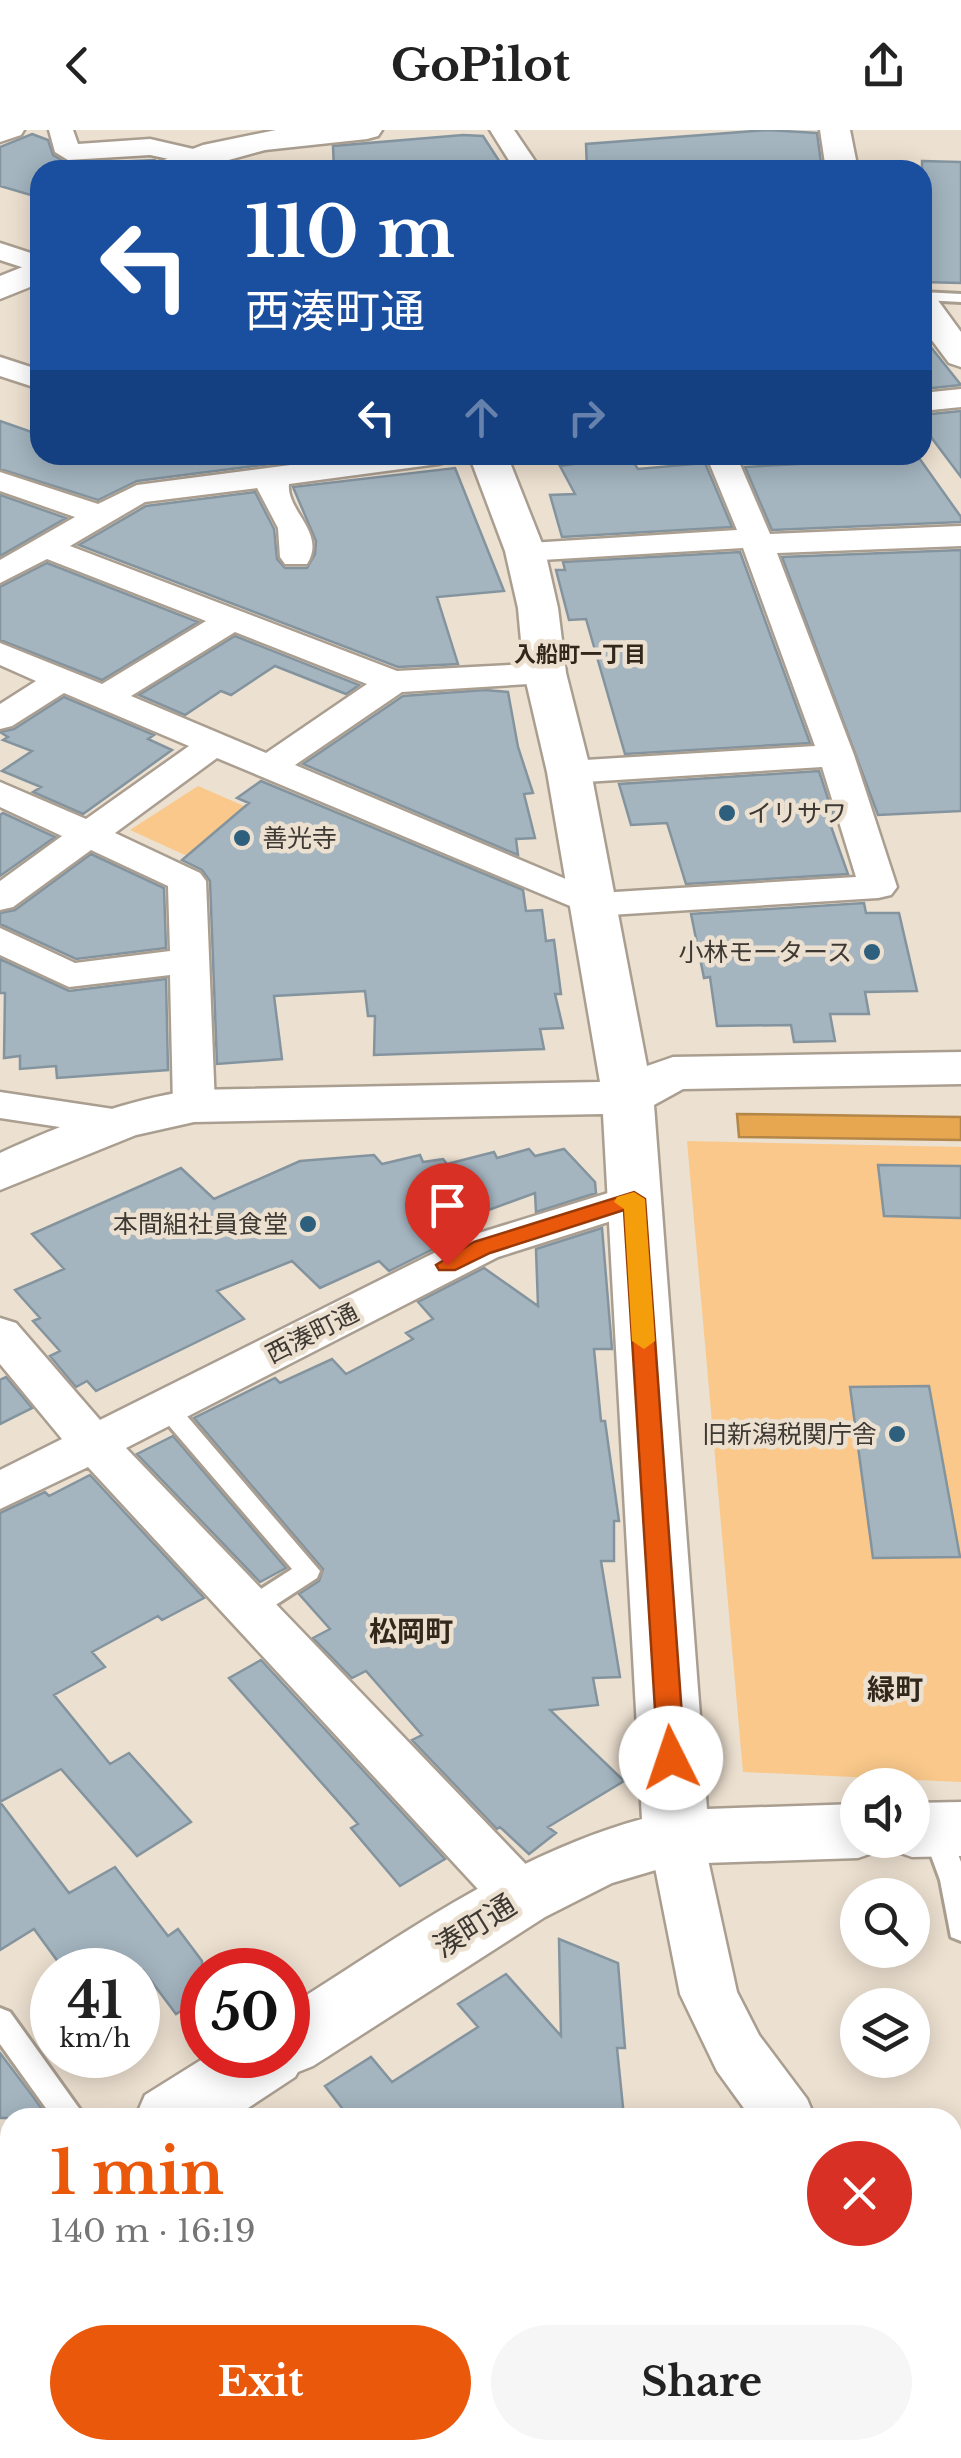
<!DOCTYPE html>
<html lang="en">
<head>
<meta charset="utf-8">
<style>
	body { margin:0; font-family:"Libre Baskerville","Noto Sans JP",serif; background:#f6f6f6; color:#222; height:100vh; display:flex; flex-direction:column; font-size:38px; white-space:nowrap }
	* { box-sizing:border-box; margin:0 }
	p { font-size:32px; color:#767676 }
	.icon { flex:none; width:55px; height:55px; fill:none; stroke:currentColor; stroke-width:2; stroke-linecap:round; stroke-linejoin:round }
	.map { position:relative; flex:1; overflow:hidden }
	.side { position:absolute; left:0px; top:1978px; width:962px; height:352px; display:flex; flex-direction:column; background:#fff; border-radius:30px 30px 0 0; box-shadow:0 5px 25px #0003 }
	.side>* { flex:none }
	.banner { position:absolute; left:30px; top:30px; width:902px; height:305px; border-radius:30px; box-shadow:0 5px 25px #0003; background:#1a4fa0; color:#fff; overflow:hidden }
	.fabs { position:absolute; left:840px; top:1638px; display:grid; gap:20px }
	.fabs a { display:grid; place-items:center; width:90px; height:90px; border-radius:50%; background:#fff; box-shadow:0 5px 25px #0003; font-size:50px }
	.speed { position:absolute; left:30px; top:1818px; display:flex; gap:20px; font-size:50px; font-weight:700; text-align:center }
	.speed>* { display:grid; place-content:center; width:130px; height:130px; border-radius:50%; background:#fff; box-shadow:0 5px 25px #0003; line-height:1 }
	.speed small { font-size:25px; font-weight:400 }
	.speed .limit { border:15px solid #d22; background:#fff; color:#111 }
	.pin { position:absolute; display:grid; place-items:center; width:85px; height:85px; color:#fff; margin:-102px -42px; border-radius:50% 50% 50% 0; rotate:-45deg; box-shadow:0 0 10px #0007 }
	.pin .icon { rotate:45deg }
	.me { position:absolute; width:110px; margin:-55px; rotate:356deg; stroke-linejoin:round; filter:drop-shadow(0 0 8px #0008) }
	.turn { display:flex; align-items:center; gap:35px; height:210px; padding:0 50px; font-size:45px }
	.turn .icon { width:130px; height:130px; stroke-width:2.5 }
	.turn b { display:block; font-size:70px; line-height:85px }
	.lanes { display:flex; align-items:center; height:95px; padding:0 50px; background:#0003; justify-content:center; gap:50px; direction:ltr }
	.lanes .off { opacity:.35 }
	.round { display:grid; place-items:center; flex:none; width:105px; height:105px; border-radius:52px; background:#f6f6f6 }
	.summary { display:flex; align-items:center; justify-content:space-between; height:170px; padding:0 50px }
	h1 { font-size:60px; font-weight:800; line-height:75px; color:#ea580c }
	.action { display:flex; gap:20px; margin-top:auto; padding:20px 50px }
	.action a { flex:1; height:115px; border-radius:60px; background:#ea580c; color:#fff; font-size:40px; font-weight:800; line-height:115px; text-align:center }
	.action a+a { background:#f6f6f6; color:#222 }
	header { display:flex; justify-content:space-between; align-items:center; height:130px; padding:0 50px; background:#fff; font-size:45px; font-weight:800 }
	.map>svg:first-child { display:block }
	.green { fill:#f9c88a }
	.water { fill:#e6a750; stroke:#b48647; stroke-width:2.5 }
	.building { fill:#a4b5c0; stroke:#84949f; stroke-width:2.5 }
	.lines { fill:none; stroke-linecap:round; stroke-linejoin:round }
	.lane-casing { stroke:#aa9e90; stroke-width:6 }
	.street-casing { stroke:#aa9e90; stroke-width:5 }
	.secondary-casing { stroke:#aa9e90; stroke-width:5 }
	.lane { fill:#fff; fill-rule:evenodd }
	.street { fill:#fff; fill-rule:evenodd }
	.secondary { fill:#fff; fill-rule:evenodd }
	.route { fill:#ea580c; stroke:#983908; stroke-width:2.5 }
	.slow { fill:#f59e0b }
	.poi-dot { fill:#2e607d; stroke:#ece0d0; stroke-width:4 }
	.labels { text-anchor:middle; stroke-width:9; stroke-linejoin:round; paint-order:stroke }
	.far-neighbourhood-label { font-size:22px; font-weight:bold; fill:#31271b; stroke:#ece0d0 }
	.poi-label { font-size:25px; fill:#3e3933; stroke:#ece0d0; text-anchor:end }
	.street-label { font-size:25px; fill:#3e3933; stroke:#ece0d0 }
	.neighbourhood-label { font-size:28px; font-weight:bold; fill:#31271b; stroke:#ece0d0 }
	.near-street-label { font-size:30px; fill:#3e3933; stroke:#ece0d0 }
</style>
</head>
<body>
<header><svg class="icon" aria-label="back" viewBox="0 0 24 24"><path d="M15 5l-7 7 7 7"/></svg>GoPilot<svg class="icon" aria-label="share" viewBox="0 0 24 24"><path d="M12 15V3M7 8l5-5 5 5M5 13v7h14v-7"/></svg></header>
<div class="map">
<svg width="961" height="2328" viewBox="0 0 961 2328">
	<rect width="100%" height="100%" fill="#ece0d0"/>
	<path class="green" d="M198 656 251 679 196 730 130 700Z
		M687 1011 961 1017V1652L743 1642Z"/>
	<path class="water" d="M737 984 961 987V1010L739 1007Z"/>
	<path class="building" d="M767 0 817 3 822 40H587L586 14Z
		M32 4 48 10 53 25 68 34 154 30 147 40H104L103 36 95 40H40V64L34 66 0 56V17Z
		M463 5 483 6 505 40H334L333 16Z
		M922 31 961 32V153L922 152Z
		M922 206 961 255 922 259Z
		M961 281V347L922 295V285Z
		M0 291 40 305V325H161L173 331 229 325 316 328 137 351 98 370 0 339Z
		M809 325H917L961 387V392L772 400 745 337 814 333Z
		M629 326 638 339 705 333 732 397 562 407 550 365 575 364 560 336Z
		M455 338 504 461 437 467 458 534 398 537 79 415 146 376 255 362 274 399 277 429 285 438H307L315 424 316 411 293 357Z
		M0 365 66 388 0 426Z
		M961 420V681L878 685 782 427Z
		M740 422 810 613 625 624 586 489 569 490 556 440H565L563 432Z
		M47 433 198 492 102 550 0 510V457Z
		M235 506 359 555 346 564 275 536 231 565 221 561 185 585 139 565Z
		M485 560 508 562 518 617 533 663 524 664 535 708 516 709 518 725 303 634 403 566Z
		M64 567 154 605 148 609 172 620 83 684 33 662 41 657 2 641 32 621 3 610 8 607 0 602 14 599Z
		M819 641 834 687 828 688 848 744 686 754 667 693 631 695 619 654Z
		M261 651 523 760 526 781 542 780 546 811 554 810 561 864H555L563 898 540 899 544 919 374 925 375 886H368L365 861 274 866 282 929 217 934 210 751 202 740 182 730 249 673 237 668Z
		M3 683 55 707 0 746V685Z
		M91 724 164 758 166 818 76 829 0 794V783L15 780Z
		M864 773 866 783H899L917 861 865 862 869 884H830L835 911 794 912 791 895 717 896 710 847 704 848 691 784Z
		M0 829 69 861 166 849 168 940 57 948 56 936 20 939V926L4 928 5 863H0Z
		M529 1019 535 1026 564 1019 595 1052 596 1063 536 1082 535 1063 431 1101 447 1112 389 1141 379 1131 320 1158 292 1131 217 1161 244 1189 96 1261 87 1251 76 1257 50 1226 60 1221 33 1191 40 1188 15 1160 64 1139 32 1104 181 1038 214 1069 300 1031 374 1025 382 1034 420 1025 423 1032 443 1029 447 1034 494 1022 497 1028Z
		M878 1035 961 1036V1088L884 1086Z
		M602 1098 612 1219H594L601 1291H605L619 1391H614V1431H601L620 1547 593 1548 598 1575 550 1580 624 1651 548 1697 556 1703 529 1724 500 1697 497 1699 412 1610 422 1605 366 1541 352 1548 313 1508 330 1499 299 1464 319 1451 323 1439 194 1288 275 1248 280 1253 332 1229 346 1244 413 1209 406 1203 433 1189 418 1172 484 1138 538 1176 536 1119Z
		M6 1247 32 1278 0 1294V1250Z
		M929 1256 960 1427 873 1428 850 1257Z
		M173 1306 286 1438 260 1452 137 1324Z
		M90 1345 204 1468 162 1490 158 1486 92 1522 105 1537 54 1565 110 1634 129 1623 191 1692 137 1726 61 1639 0 1672 69 1763 115 1737 168 1806 178 1799 202 1831V1868L176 1884 143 1840H64L34 1799 0 1820V1383L45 1362 49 1366Z
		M261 1530 445 1729 400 1756 351 1698 358 1694 229 1548Z
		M559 1809 618 1833 625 1918H617L624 1987 336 1988 345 1982 325 1956 371 1927 392 1952 478 1897 458 1874 506 1844 561 1906Z
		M0 1923 34 1968 48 1988H0Z"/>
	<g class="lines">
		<defs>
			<path id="lane" d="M922 162 961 164V172L922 170Z
				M166 1269 174 1271 320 1441 317 1448 257 1487 248 1490 239 1487 235 1480 239 1473 292 1439 158 1283 154 1277 158 1271Z
				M936 1690 946 1693 961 1732V1811L951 1807 940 1750 922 1701 926 1693Z
				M0 1878 10 1882 86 1988H53L0 1914Z
				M961 2062V2096L952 2099V2065Z
				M172 2320H206L209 2328H175Z
				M690 2320H722L723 2328H691Z"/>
			<path id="street" d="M0 0H24L21 5 0 12Z
				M49 0H73L78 14 150 9 202 21 206 26 193 34 150 25 68 30 55 22Z
				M490 0H514L541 40H515Z
				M0 113 40 126V143L0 130Z
				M0 227 40 240V259L0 246Z
				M961 259V277L922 281V263Z
				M367 325H453L449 331 438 334 289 354C286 381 327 403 307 434H285L280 427 278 398 257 358 145 372 70 416 397 541 545 533 557 536 562 543 557 550 545 553 402 562 295 635 599 763 856 747 822 637 569 653 556 650 551 642 556 634 569 631 815 616 743 418 525 431 514 428 509 421 514 414 737 400 706 325H736L770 404 961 396V416L777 423 854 625 897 757 891 765 878 768 594 786 217 628 115 703 200 743 206 751 215 976 209 985 194 989 179 985 173 976 170 845 69 857 0 825V798L75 833 170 821 168 756 91 720 13 777 0 780V751L62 706 0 677V652L86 689 189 616 64 563 12 596 0 599V574L36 551 0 535V513L102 554 206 491 47 429 0 453V430L75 387 0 361V342L98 374 137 355ZM235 502 367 554 266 623 131 566Z
				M0 962 113 979 128 983 134 992 128 1001 113 1005 0 988Z
				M634 1055 649 1059 656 1069 649 1079 498 1127 126 1318 541 1750 549 1767 541 1784 521 1790 501 1784 88 1337 0 1379V1340L62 1309 0 1234V1188L16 1193 100 1290 466 1107Z
				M676 1685 695 1691 703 1707 737 1862 759 1905 807 1969 815 1988H751L717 1941 680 1864 649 1707 657 1691Z
				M952 2201 961 2204V2277L952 2273Z"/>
			<path id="secondary" d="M276 0H382L378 6 367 9 265 20 192 40H151L156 33 203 15Z
				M820 0H850L858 40H826Z
				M40 130V153L0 169V146Z
				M922 162 934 165 961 202V237L949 233 922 197Z
				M469 325H507L545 421 558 478 566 543 591 642 647 936 673 927 961 922V954L683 959 654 975 707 1679 858 1674V1710H912V1673L961 1672V1726L912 1727 889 1719 885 1713 881 1720 858 1728 676 1734 612 1753 545 1787 313 1936 298 1942 295 1947 233 1988H135L145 1965 209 1925H288V1877C401 1806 511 1725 642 1689L603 984 194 992 136 1005 0 1060V1023C63 994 125 970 194 960L600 952 547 642 524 543 518 478 505 421Z
				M10 2052V2125L0 2129V2056Z"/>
		</defs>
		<use href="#lane" class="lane-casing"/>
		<use href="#street" class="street-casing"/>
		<use href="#secondary" class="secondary-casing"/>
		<use href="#lane" class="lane"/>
		<use href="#street" class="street"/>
		<use href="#secondary" class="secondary"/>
	</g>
	<path class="route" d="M634 1062 645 1069 685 1628 681 1635 671 1638 662 1635 658 1628 624 1080 490 1123 455 1140H439L436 1135 474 1112Z"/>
	<path class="slow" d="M634 1062 645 1069 655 1211 644 1219 632 1211 624 1079 614 1072 617 1067Z"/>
	<g class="poi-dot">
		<circle cx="727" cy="683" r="10"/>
		<circle cx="242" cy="708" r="10"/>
		<circle cx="872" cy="822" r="10"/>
		<circle cx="308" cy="1094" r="10"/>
		<circle cx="897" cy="1304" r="10"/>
	</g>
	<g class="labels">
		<g class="far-neighbourhood-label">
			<text x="580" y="532">入船町一丁目</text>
		</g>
		<g class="poi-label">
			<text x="747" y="692" text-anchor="start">イリサワ</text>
			<text x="262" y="717" text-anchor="start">善光寺</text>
			<text x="852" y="831">小林モータース</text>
			<text x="288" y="1103">本間組社員食堂</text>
			<text x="877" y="1313">旧新潟税関庁舎</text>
		</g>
		<g class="street-label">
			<text transform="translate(312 1203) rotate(-27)" y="9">西湊町通</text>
		</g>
		<g class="neighbourhood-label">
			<text x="411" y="1511">松岡町</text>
			<text x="895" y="1569">緑町</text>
		</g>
		<g class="near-street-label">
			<text transform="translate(475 1796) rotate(-32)" y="10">湊町通</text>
		</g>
	</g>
</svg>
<div class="fabs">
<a><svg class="icon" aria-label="sound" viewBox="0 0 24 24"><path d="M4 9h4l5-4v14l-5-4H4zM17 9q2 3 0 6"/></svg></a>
<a><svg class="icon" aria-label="search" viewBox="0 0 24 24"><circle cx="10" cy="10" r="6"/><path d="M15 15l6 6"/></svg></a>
<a><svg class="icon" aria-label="layers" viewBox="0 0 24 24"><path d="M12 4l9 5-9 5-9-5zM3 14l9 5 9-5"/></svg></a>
</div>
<div class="speed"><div>41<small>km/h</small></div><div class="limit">50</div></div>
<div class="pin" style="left:447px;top:1135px;background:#d93025"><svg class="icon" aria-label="arrive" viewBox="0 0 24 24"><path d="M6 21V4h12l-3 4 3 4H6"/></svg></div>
<svg class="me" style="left:671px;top:1628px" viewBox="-20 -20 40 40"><circle r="19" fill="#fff"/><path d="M0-13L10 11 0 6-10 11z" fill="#ea580c"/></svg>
<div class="banner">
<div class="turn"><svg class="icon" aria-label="left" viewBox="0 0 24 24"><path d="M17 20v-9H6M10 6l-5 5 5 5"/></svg><div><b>110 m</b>西湊町通</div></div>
<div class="lanes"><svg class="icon" aria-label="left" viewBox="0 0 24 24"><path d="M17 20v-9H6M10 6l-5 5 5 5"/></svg><svg class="icon off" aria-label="ahead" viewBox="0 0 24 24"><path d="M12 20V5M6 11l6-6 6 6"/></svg><svg class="icon off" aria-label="right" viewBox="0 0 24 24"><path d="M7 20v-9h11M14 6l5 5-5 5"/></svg></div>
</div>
<section class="side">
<div class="summary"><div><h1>1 min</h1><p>140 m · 16:19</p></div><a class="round" style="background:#d93025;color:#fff"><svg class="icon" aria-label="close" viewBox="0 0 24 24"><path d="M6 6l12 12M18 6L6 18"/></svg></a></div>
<div class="action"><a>Exit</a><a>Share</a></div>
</section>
</div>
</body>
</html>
